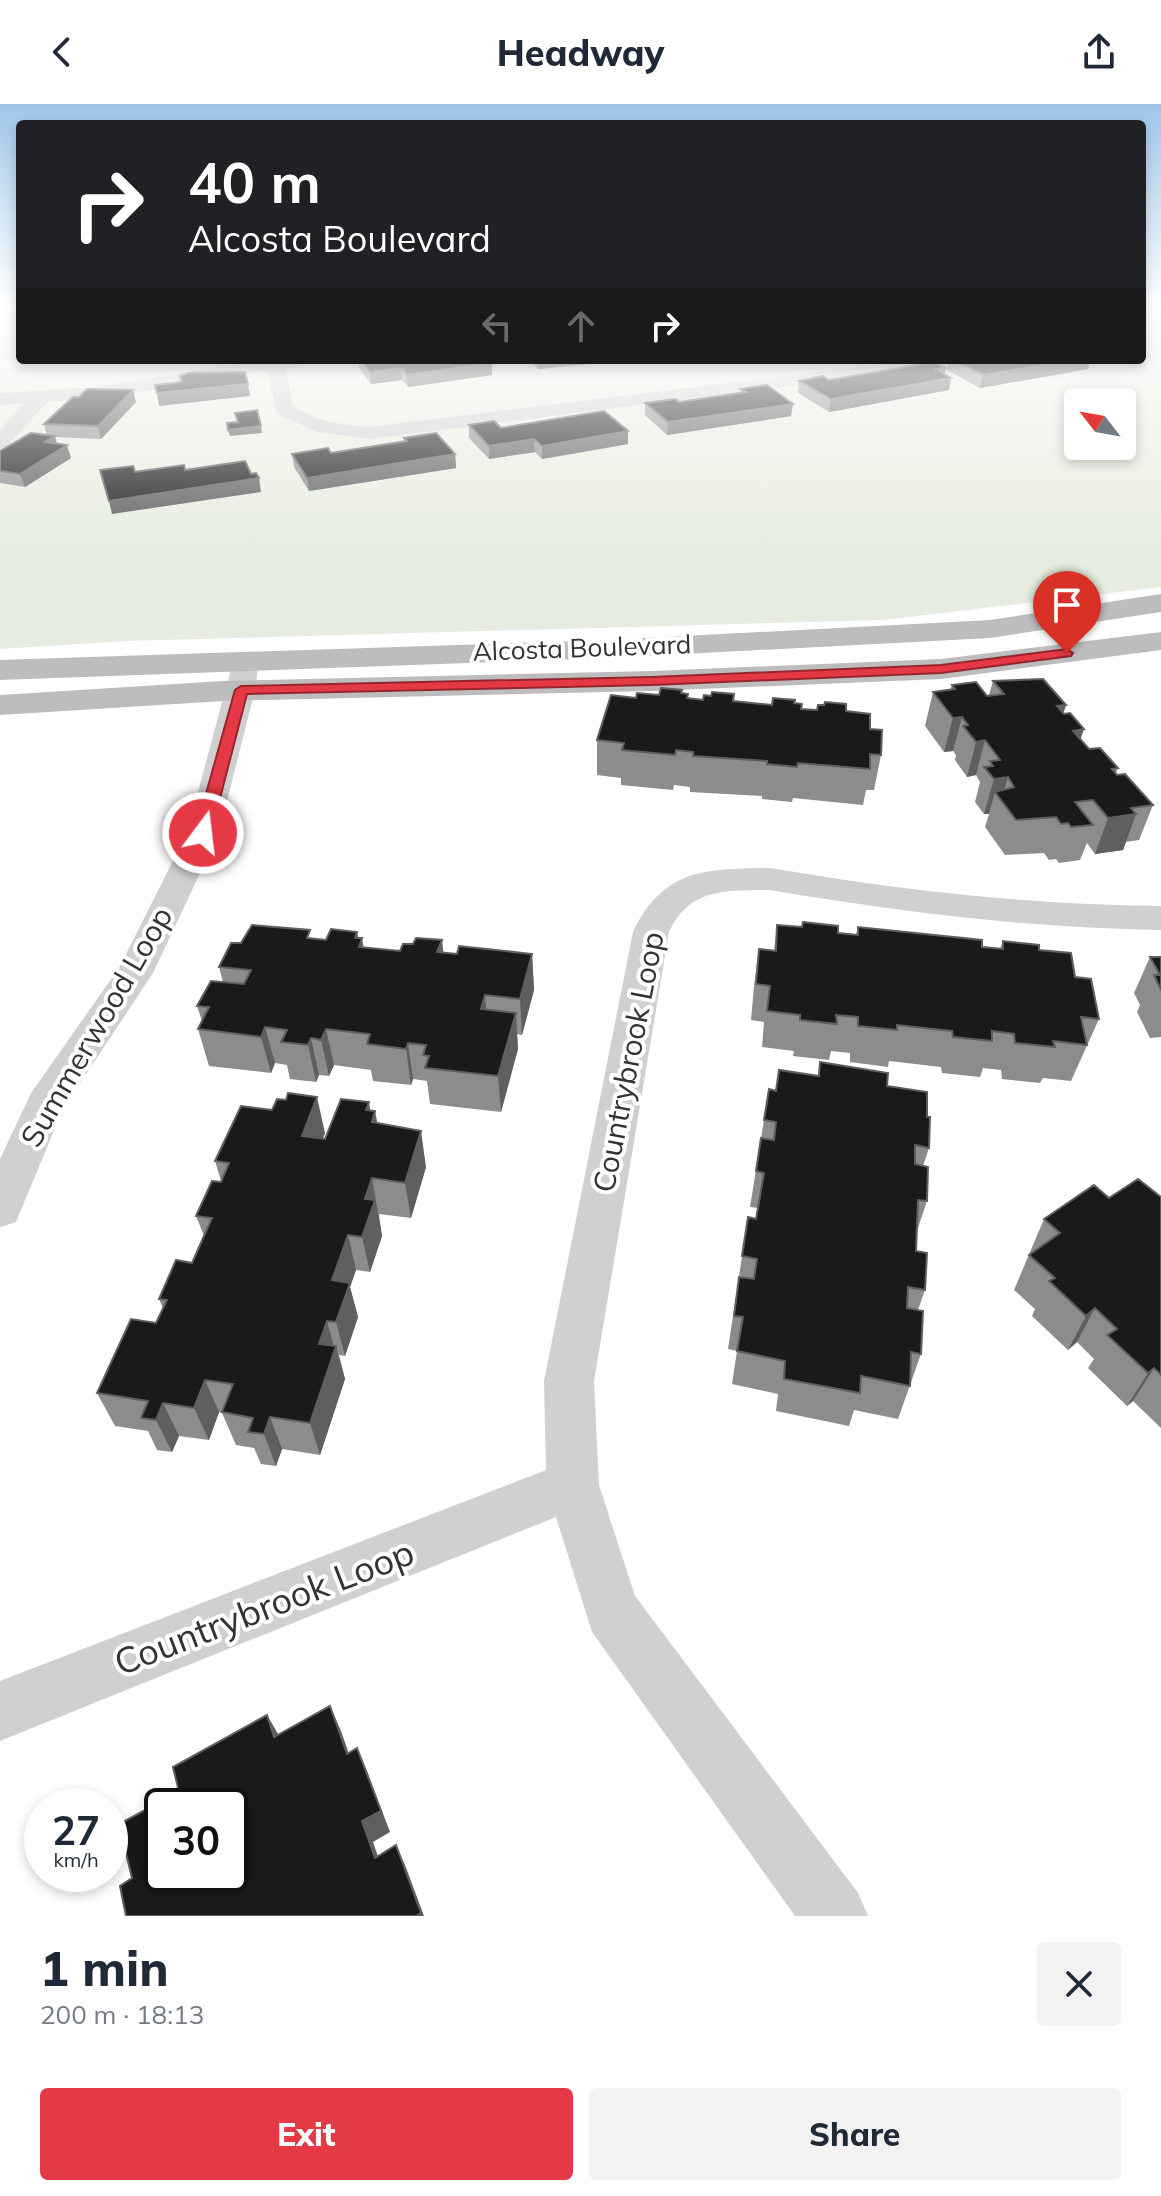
<!DOCTYPE html>
<html lang="en">
<head>
<meta charset="utf-8">
<style>
	body { margin:0; font-family:Mulish,sans-serif; background:#f2f2f3; color:#1f2937; height:100vh; display:flex; flex-direction:column; font-size:30px; white-space:nowrap }
	* { box-sizing:border-box; margin:0 }
	p { font-size:26px; color:#747a83 }
	.icon { flex:none; width:44px; height:44px; fill:none; stroke:currentColor; stroke-width:2; stroke-linecap:round; stroke-linejoin:round }
	.map { position:relative; height:1812px; overflow:hidden }
	.side { display:flex; flex-direction:column; background:#fff; flex:1 }
	.side>* { flex:none }
	.hud { position:absolute; left:16px; top:16px; width:1130px; height:244px; border-radius:8px; box-shadow:0 4px 12px #0003; background:#202124; color:#fff; overflow:hidden }
	.needle { width:52px; rotate:301deg }
	.tools { position:absolute; left:1064px; top:284px; display:grid; gap:16px }
	.tools a { display:grid; place-items:center; width:72px; height:72px; border-radius:8px; background:#fff; box-shadow:0 4px 12px #0003; font-size:40px }
	.speed { position:absolute; left:24px; top:1684px; display:flex; gap:16px; font-size:40px; font-weight:700; text-align:center }
	.speed>* { display:grid; place-content:center; width:104px; height:104px; border-radius:50%; background:#fff; box-shadow:0 4px 12px #0003; line-height:1 }
	.speed small { font-size:20px; font-weight:400 }
	.speed .limit { border:4px solid #111; border-radius:12px; background:#fff; color:#111 }
	.pin { position:absolute; display:grid; place-items:center; width:68px; height:68px; color:#fff; margin:-82px -34px; border-radius:50% 50% 50% 0; rotate:-45deg; box-shadow:0 0 8px #0007 }
	.pin .icon { rotate:45deg }
	.me { position:absolute; width:88px; margin:-44px; rotate:15deg; stroke-linejoin:round; filter:drop-shadow(0 0 6px #0008) }
	.turn { display:flex; align-items:center; gap:28px; height:168px; padding:0 40px; font-size:36px }
	.turn .icon { width:104px; height:104px; stroke-width:2.5 }
	.turn b { display:block; font-size:56px; line-height:68px }
	.lanes { display:flex; align-items:center; height:76px; padding:0 40px; background:#0003; justify-content:center; gap:40px; direction:ltr }
	.lanes .off { opacity:.35 }
	.round { display:grid; place-items:center; flex:none; width:84px; height:84px; border-radius:8px; background:#f2f2f3 }
	.headline { display:flex; align-items:center; justify-content:space-between; height:136px; padding:0 40px }
	h1 { font-size:48px; font-weight:800; line-height:60px }
	.button { display:flex; gap:16px; margin-top:auto; padding:16px 40px }
	.button a { flex:1; height:92px; border-radius:8px; background:#e63946; color:#fff; font-size:32px; font-weight:800; line-height:92px; text-align:center }
	.button a+a { background:#f2f2f3; color:#1f2937 }
	header { display:flex; justify-content:space-between; align-items:center; height:104px; padding:0 40px; background:#fff; font-size:36px; font-weight:800 }
	.map>svg:first-child { display:block }
	.green { fill:#e6ecdf; fill-rule:evenodd }
	.lines { fill:none; stroke-linecap:round; stroke-linejoin:round }
	.street { fill:#d0d0d0; fill-rule:evenodd }
	.secondary { fill:#bdbdbd; fill-rule:evenodd }
	.wall { fill:#8c8c8c }
	.shaded-wall { fill:#5f5f5f }
	.building { fill:#1a1a1a; stroke:#5f5f5f; stroke-width:2; fill-rule:evenodd }
	.route { fill:#e63946; stroke:#96252e; stroke-width:2 }
	.labels { text-anchor:middle; stroke-width:8; stroke-linejoin:round; paint-order:stroke }
	.far-street-label { font-size:26px; fill:#333; stroke:#fff }
	.street-label { font-size:30px; fill:#333; stroke:#fff }
	.near-street-label { font-size:36px; fill:#333; stroke:#fff }
</style>
</head>
<body>
<header><svg class="icon" aria-label="back" viewBox="0 0 24 24"><path d="M15 5l-7 7 7 7"/></svg>Headway<svg class="icon" aria-label="share" viewBox="0 0 24 24"><path d="M12 15V3M7 8l5-5 5 5M5 13v7h14v-7"/></svg></header>
<div class="map">
<svg width="1161" height="1812" viewBox="0 0 1161 1812">
	<rect width="100%" height="100%" fill="#fff"/>
	<path class="green" d="M0 201H20V256H1142V201H1161V483L883 516 127 537 0 545ZM1078 298H1122V342H1078Z"/>
	<g class="lines">
		<path class="street" d="M262 256H304L301 260 285 263 293 302C317 318 341 321 369 323L917 256H967L958 261 369 335 317 328 277 309 267 266 99 295 47 298 7 342 0 344V326L24 299 0 301V289L99 283Z
			M245 548 255 550 259 556 255 586 219 729 153 869 63 1005 16 1118 0 1123V1055L31 989 119 864 187 729 235 550Z
			M770 764C900 786 1029 801 1161 802V826C1029 824 900 808 770 786 727 787 690 783 669 828L594 1277 599 1381 635 1492 858 1789 868 1812H795L592 1528 556 1413 0 1637V1577L546 1366 544 1277 633 828C664 764 706 765 770 764Z"/>
		<path class="secondary" d="M1161 490V508L990 534 607 554 0 576V556L607 536 990 516Z
			M1161 528V546L941 575 652 587 223 597 0 611V591L223 577 652 567 941 555Z"/>
	</g>
	<path class="wall" d="M358 256H489L492 259V271L408 283 402 276 371 280 359 264Z
		M530 256H626L538 265Z
		M949 256H1090L1088 265 980 284 947 266Z
		M946 264 944 270 949 286 829 308 798 289 799 277 829 276Z
		M741 285 793 300 791 312 667 331 645 311V299L679 298 740 289Z
		M136 298 101 335 55 333 57 340 71 354 25 383 0 379V347L47 331 44 320Z
		M469 321 501 324 628 340 542 355 535 348 489 355 469 334Z
		M404 334 455 350 456 364 309 387 294 363 292 350 331 349 404 338Z
		M993 577 1066 601 1063 609 1080 635 1089 645 1118 664 1116 669 1153 701 1139 736 1126 738 1123 746 1095 750 1087 739 1080 756 1059 759 1056 755 1049 756 1044 749 1005 751 985 723 989 710H984L975 698 980 678 976 671 967 673 955 656 956 651 953 647 944 648 925 622 933 588 950 586 952 581 989 591Z
		M682 589 688 594 772 601 795 599 801 605 846 607 870 625 881 651 874 686H866L863 701 793 694 792 698 762 695V692L690 688V683L674 681 673 686 621 681V674L597 671V636L636 594Z
		M777 821 856 831 858 823 982 843 1000 845 1003 837 1039 846 1075 873 1099 915 1071 977 1043 974 1040 979 1002 975 1001 966 983 964 980 973 942 969 941 963 889 957 888 963 850 958V949L831 947 829 956 793 952 794 947 762 943 764 918 751 916 754 882 759 845 774 847Z
		M358 834 364 844 400 847 457 850H532L534 886 522 931 517 930 518 945 501 1008 430 1000 427 977 413 975 411 981 373 977 371 966 334 961 329 972 319 971 316 978 290 975 287 961 275 959 271 969 209 962 198 925 202 917 197 902 223 878 219 863 241 839 312 835 326 836Z
		M1150 853H1161V933L1150 934 1137 908 1140 901 1134 889Z
		M820 958 887 982 927 1013 929 1044 923 1062 927 1097 917 1127 916 1147 925 1186 918 1206 921 1250 898 1315 854 1306 849 1322 776 1307 778 1290 732 1280 737 1247 728 1245 748 1113 756 1115 758 1104 750 1103 769 985 775 987 818 972Z
		M370 1006 377 1019 426 1063 411 1114 379 1110 382 1132 370 1168 356 1166 350 1183 358 1213 345 1252 339 1251 345 1275 320 1351 282 1345 276 1362 261 1360 254 1344 236 1341 222 1309 219 1308 209 1336 179 1332 172 1348 157 1346 148 1327 115 1322 97 1289 156 1219 163 1204 159 1195 192 1159 204 1132 196 1112 221 1077 215 1057 325 1029 323 1034 325 1035Z
		M1161 1093V1324L1133 1297 1127 1302 1088 1264 1094 1255 1077 1238 1068 1246 1032 1212 1035 1205 1014 1186 1044 1115 1109 1094Z"/>
	<path class="shaded-wall" d="M538 256H626L538 265Z
		M1073 256H1090L1088 265 980 284 983 271Z
		M492 259V271L408 283 407 271Z
		M401 264 402 276 371 280 370 268Z
		M946 264 943 275 951 274 949 286 829 308 831 295 936 265Z
		M248 280 250 292 159 302 157 289Z
		M133 286 136 298 101 335 98 322Z
		M793 300 791 312 667 331 668 318Z
		M261 322 262 329 230 332 228 326Z
		M628 327V340L542 355V342Z
		M55 332 58 345 45 338Z
		M534 335 535 348 489 355V342Z
		M67 341 71 354 25 383 20 370Z
		M455 350 456 364 309 387 307 374Z
		M259 374 261 388 112 410 109 397Z
		M1066 601 1055 635 1057 602Z
		M962 613 953 647 944 648 953 614Z
		M1084 625 1072 660 1073 627Z
		M985 636 976 671 967 673 976 638Z
		M1008 673 1001 696 995 688 989 710H984L994 675Z
		M1136 710 1123 746 1095 750 1108 714Z
		M357 828 360 841 362 834 368 871 355 834Z
		M442 836 446 873 437 848Z
		M532 850 534 886 522 931 520 895Z
		M485 891 488 927 481 905Z
		M516 909 518 945 501 1008 498 972Z
		M265 923 275 959 271 969 261 933Z
		M326 925 334 961 329 972 321 936Z
		M311 934 319 971 316 978 308 941Z
		M408 939 413 975 411 981 406 945Z
		M317 993 325 1029 310 1067 302 1032Z
		M369 998 372 1017 375 1007 382 1043 366 1006Z
		M421 1027 426 1063 411 1114 405 1079Z
		M372 1074 382 1132 370 1168 362 1133 365 1095Z
		M348 1131 356 1166 350 1183 358 1213 345 1252 336 1218 332 1176Z
		M1095 1204 1077 1238 1068 1246 1086 1212Z
		M327 1217 335 1246 336 1242 345 1275 320 1351 310 1319 319 1240Z
		M1154 1264 1133 1297 1127 1302 1148 1269Z
		M205 1276 219 1308 209 1336 194 1304Z
		M163 1299 179 1332 172 1348 156 1316Z
		M270 1313 282 1345 276 1362 264 1330Z
		M330 1602 341 1627 357 1673 347 1650Z
		M267 1611 281 1635 274 1633Z
		M357 1644 367 1667 390 1728 373 1738 385 1773 375 1754 362 1717Z
		M396 1741 405 1761 424 1812H416Z"/>
	<path class="building" d="M361 256H489L492 259 407 271 401 264 370 268Z
		M953 256H1073L983 271Z
		M934 258 946 264 936 265 951 274 831 295 799 277 823 272 829 276Z
		M245 268 248 280 157 289 155 281 182 278 180 272 188 269Z
		M767 281 793 300 668 318 645 299 676 295 679 298 746 288 741 285Z
		M87 285 133 286 98 322 44 320 73 293H79Z
		M257 306 261 322 228 326 227 319 238 318 235 309Z
		M604 307 628 327 542 342 534 335 489 342 469 321 494 317 501 324Z
		M31 329 55 332 45 338 67 341 20 370 0 367V347Z
		M436 329 455 350 307 374 292 350 328 344 331 349 407 337 404 334Z
		M245 357 251 370 256 369 259 374 109 397 100 366 133 362 135 368 184 361 185 366Z
		M1043 575 1066 601 1057 602 1064 610 1070 609 1084 625 1073 627 1089 645 1100 644 1118 664 1112 665 1117 671 1125 670 1153 701 1131 704 1136 710 1108 714 1093 696 1075 698 1093 721 1071 723 1068 719 1061 720 1056 713 1016 716 995 688 1014 683 1008 673 994 675 984 663 993 662 990 657 1000 656 985 636 976 638 963 622 968 621 962 613 953 614 933 588 955 585 952 581 976 578 987 592 1004 590 993 577Z
		M661 584 682 586 681 589 688 590 687 594 703 596 704 591 711 592 712 588 734 590 733 597 772 601 773 594 795 596 794 599 802 600 801 605 817 606 818 601H824L825 598 846 600V607L870 610V625L882 626 881 651 870 650V665L798 659 797 663 767 660V657L693 652V648L676 646 675 651 622 646 624 639 597 636 611 591 636 594 637 589 659 591Z
		M803 818 838 822V829L858 831V823L982 836V843L1003 845V837L1039 841V846L1071 849 1075 873 1091 875 1099 915 1081 913 1087 941 1053 937 1055 943 1015 939 1014 930 992 927V937L953 933 952 927 897 921V926L858 922V913L836 911 837 920 800 916V911L767 907 770 882 756 880 759 845 776 847 777 821 802 823Z
		M252 821 310 826 307 834 326 836 331 825 357 828 355 834H362L359 843 400 847 403 840H413L416 834 442 836 437 848 457 850 459 842 532 850 520 895 485 891 481 905 516 909 498 972 425 964 429 952 423 951 426 941 408 939 406 945 367 940 370 930 326 925 321 936 311 934 308 941 281 938 287 926 265 923 261 933 198 925 209 903 197 902 211 877 244 880 251 866 219 863 231 839H241Z
		M1150 853H1161V886L1154 871H1160Z
		M820 958 888 969 887 982 927 988V1013H930L929 1044 915 1041V1060L928 1063 927 1097 918 1096 916 1147 927 1149 925 1186 908 1183 907 1204 923 1207 921 1250 911 1248 910 1282 861 1272 860 1289 784 1275 785 1257 737 1247 743 1213 734 1212 739 1173 754 1175 757 1155 742 1152 748 1113 756 1115 764 1069 756 1067 761 1034 774 1036 776 1018 764 1016 769 985 776 987 779 966 819 972Z
		M288 989 317 993 302 1032 325 1035 341 995 369 998 366 1006 375 1007 372 1018 421 1027 405 1079 372 1074 365 1095 375 1096 362 1133 348 1131 332 1176 350 1179 336 1218 327 1217 319 1240 336 1242 310 1319 270 1313 264 1330 248 1328 253 1314 222 1308 233 1280 205 1276 194 1304 163 1299 156 1316 141 1314 148 1297 97 1289 131 1215 156 1219 167 1196 159 1195 176 1156 192 1159 212 1114 196 1112 212 1077 221 1078 229 1059 215 1057 241 1002 272 1006 277 995 286 996Z
		M1138 1075 1161 1093V1271L1154 1264 1148 1269 1107 1231 1117 1225 1095 1204 1086 1212 1049 1177 1055 1174 1029 1151 1060 1129 1044 1115 1094 1081 1109 1094Z
		M330 1602 347 1650 357 1644 381 1707 362 1717 375 1754 396 1741 421 1809 416 1812H126L120 1782 132 1774 119 1720 179 1688 173 1663 267 1611 274 1633ZM162 1702H230V1770H162Z"/>
	<linearGradient id="sky" x2="0" y2="1"><stop stop-color="#9ec6ea"/><stop offset="0.44" stop-color="#fff"/><stop offset="1" stop-color="#fff" stop-opacity="0"/></linearGradient>
	<rect width="1161" height="455" fill="url(#sky)"/>
	<path class="route" d="M1067 545 1073 549 1071 552 941 569 652 581 247 590 211 729 203 733 195 729 235 586 241 582 652 573 941 561Z"/>
	<g class="labels">
		<g class="far-street-label">
			<text transform="translate(582 544) rotate(-2)" y="9">Alcosta Boulevard</text>
		</g>
		<g class="street-label">
			<text transform="translate(97 923) rotate(-60)" y="10">Summerwood Loop</text>
			<text transform="translate(629 958) rotate(-79)" y="10">Countrybrook Loop</text>
		</g>
		<g class="near-street-label">
			<text transform="translate(264 1503) rotate(-21)" y="13">Countrybrook Loop</text>
		</g>
	</g>
</svg>
<div class="tools">
<a><svg class="needle" viewBox="-14 -14 28 28"><path d="M0-13l5 13h-10z" fill="#e53935"/><path d="M0 13l5-13h-10z" fill="#747a83"/></svg></a>
</div>
<div class="speed"><div>27<small>km/h</small></div><div class="limit">30</div></div>
<div class="pin" style="left:1067px;top:549px;background:#d93025"><svg class="icon" aria-label="arrive" viewBox="0 0 24 24"><path d="M6 21V4h12l-3 4 3 4H6"/></svg></div>
<svg class="me" style="left:203px;top:729px" viewBox="-20 -20 40 40"><circle r="17" fill="#e63946" stroke="#fff" stroke-width="3"/><path d="M0-11L8 9 0 5-8 9z" fill="#fff"/></svg>
<div class="hud">
<div class="turn"><svg class="icon" aria-label="right" viewBox="0 0 24 24"><path d="M7 20v-9h11M14 6l5 5-5 5"/></svg><div><b>40 m</b>Alcosta Boulevard</div></div>
<div class="lanes"><svg class="icon off" aria-label="left" viewBox="0 0 24 24"><path d="M17 20v-9H6M10 6l-5 5 5 5"/></svg><svg class="icon off" aria-label="ahead" viewBox="0 0 24 24"><path d="M12 20V5M6 11l6-6 6 6"/></svg><svg class="icon" aria-label="right" viewBox="0 0 24 24"><path d="M7 20v-9h11M14 6l5 5-5 5"/></svg></div>
</div>
</div>
<section class="side">
<div class="headline"><div><h1>1 min</h1><p>200 m · 18:13</p></div><a class="round"><svg class="icon" aria-label="close" viewBox="0 0 24 24"><path d="M6 6l12 12M18 6L6 18"/></svg></a></div>
<div class="button"><a>Exit</a><a>Share</a></div>
</section>
</body>
</html>
